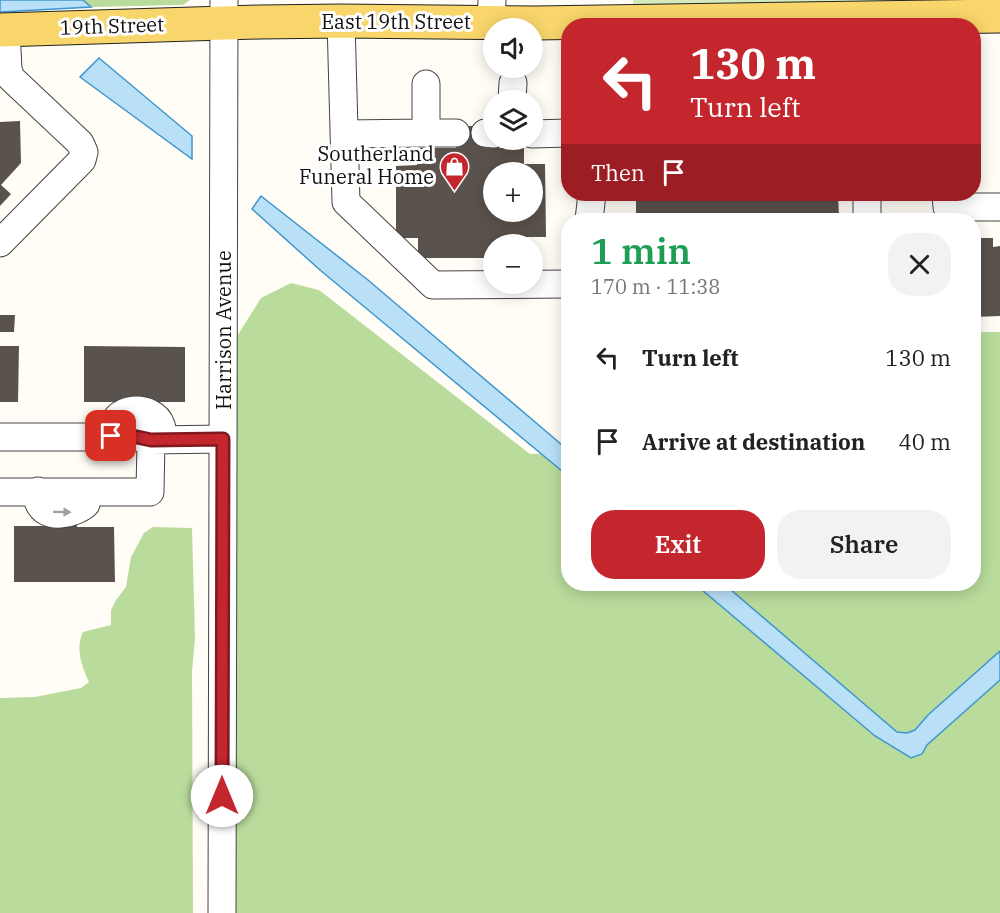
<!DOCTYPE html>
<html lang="en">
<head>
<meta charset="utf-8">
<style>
	body { margin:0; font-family:"IBM Plex Serif",serif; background:#f2f2f2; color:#222; height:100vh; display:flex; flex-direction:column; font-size:22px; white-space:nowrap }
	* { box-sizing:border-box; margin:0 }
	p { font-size:20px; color:#767676 }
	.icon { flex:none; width:33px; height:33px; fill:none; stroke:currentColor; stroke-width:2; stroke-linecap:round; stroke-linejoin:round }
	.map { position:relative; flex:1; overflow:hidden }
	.sheet { position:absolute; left:561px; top:213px; width:420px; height:378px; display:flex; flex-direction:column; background:#fff; border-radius:24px; box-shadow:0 3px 15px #0003 }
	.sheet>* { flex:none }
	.hud { position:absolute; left:561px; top:18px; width:420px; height:183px; border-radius:24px; box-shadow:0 3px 15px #0003; background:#c4262e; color:#fff; overflow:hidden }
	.fabs { position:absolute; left:483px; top:18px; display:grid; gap:12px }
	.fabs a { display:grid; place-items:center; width:60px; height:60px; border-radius:50%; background:#fff; box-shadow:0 3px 15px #0003; font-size:30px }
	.pin { position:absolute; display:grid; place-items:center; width:51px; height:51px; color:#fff; margin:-26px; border-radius:12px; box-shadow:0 3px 9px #0006 }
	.me { position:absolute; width:66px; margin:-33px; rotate:0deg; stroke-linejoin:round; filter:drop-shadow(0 0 4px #0008) }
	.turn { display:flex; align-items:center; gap:21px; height:126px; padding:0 30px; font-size:27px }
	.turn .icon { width:78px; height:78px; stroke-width:2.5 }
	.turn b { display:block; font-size:42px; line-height:51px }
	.then { display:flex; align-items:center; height:57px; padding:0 30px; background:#0003; gap:12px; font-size:22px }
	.round { display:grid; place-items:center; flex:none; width:63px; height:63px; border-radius:24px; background:#f2f2f2 }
	.summary { display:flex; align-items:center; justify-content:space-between; height:102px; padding:0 30px }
	h1 { font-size:36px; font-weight:600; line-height:45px; color:#1e9e55 }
	.primary-button { display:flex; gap:12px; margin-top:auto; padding:12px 30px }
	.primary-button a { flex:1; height:69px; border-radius:24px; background:#c4262e; color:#fff; font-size:24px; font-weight:600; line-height:69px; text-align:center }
	.primary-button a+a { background:#f2f2f2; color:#222 }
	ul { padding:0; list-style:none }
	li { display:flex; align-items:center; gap:18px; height:84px; padding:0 30px }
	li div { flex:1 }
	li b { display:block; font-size:22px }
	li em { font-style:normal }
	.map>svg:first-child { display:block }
	.green { fill:#d5ebbd }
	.forest { fill:#b9dc9c }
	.water { fill:#b9e0f7; stroke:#3f96cf; stroke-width:1.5 }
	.building { fill:#5a524d; fill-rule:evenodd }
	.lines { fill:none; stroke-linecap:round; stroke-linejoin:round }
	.minor-casing { stroke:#444; stroke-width:29 }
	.major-casing { stroke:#222; stroke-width:35 }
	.minor { stroke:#fff; stroke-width:27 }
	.major { stroke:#f9d66b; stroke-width:33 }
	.oneway { fill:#a0a0a0 }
	.route-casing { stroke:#7f191e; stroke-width:15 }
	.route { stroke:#c4262e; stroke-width:10 }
	.labels { text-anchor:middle; stroke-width:6; stroke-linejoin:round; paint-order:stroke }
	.street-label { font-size:20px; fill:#111; stroke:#fff }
	.poi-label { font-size:20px; fill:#111; stroke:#fff; text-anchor:end }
</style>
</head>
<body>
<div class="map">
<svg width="1000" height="913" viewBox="0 0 1000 913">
	<rect width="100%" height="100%" fill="#fffdf5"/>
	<path class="green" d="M633 0H1000L633 8Z"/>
	<path class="forest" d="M83 0H190L183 5H179L91 7Z
		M291 283 319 290 530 454 568 453V584H974V332H1000V913H233L236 338 261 298Z
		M153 527 192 528 195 638 192 672 193 913H0V698L35 697 81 688 89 682C82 666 75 649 83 632L111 625V610L116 600 126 587 131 557 144 533Z"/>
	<path class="water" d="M0 0H83L91 7 0 12Z
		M99 58 192 136V159L80 77Z
		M261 196 368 280 568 450V476L320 270 252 209Z
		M695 584H724L897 732 907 733 915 730 928 715 1000 651V680L927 745 922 754 911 758 875 736Z"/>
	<path class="building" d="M20 121 21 163 1 185 11 194 0 206V122Z
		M456 126H485V148H524V164H545L546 237H525V244H494V258H418V238H396V166L417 165V148H456ZM494 172H532V212H494Z
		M636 194H838L839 216 761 218V220H714V218L636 220Z
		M974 238H993V247L1000 246V316L974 317Z
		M0 315H15L14 332H0Z
		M0 346H19L18 402H0Z
		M84 346 185 347V402H84Z
		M77 504V527H114L115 582H14V526H52Z"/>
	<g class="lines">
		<defs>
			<path id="minor" d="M341 21 346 202 433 285 568 284
				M491 22 492 0
				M512 100 513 83
				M426 133H456
				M485 133 494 134
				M344 134 426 133V84
				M532 134 568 133
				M867 194V220
				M946 194 947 207H1000
				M589 220 592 194
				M0 243 82 160 84 152 80 143 11 78 8 69 6 30
				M111 436C110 403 154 404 161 425 163 429 162 435 162 439
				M0 437H137L151 440
				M38 491C38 495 37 498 38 501 45 522 75 514 86 504V492
				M0 492H150L151 440 223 439
				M222 913 224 0"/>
			<path id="major" d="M0 30 259 22 341 21 536 23 1000 16"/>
		</defs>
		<use href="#minor" class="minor-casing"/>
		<use href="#major" class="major-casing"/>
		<use href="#minor" class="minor"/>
		<use href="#major" class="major"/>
	</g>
	<defs><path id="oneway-solid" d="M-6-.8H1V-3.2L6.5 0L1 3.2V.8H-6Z" transform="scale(1.5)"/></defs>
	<use class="oneway" href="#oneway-solid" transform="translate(62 512) rotate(1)"/>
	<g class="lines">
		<defs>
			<path id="route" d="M111 436 137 437 151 440 223 439 222 796"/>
		</defs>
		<use href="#route" class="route-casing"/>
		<use href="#route" class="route"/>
	</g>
	<defs>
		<symbol id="shop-pin" viewBox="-11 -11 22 30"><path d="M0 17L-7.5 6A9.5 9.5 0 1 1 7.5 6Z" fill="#c4262e" stroke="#fff"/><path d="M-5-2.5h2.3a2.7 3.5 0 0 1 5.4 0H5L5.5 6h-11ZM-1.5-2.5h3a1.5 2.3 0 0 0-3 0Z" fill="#fff"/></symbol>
	</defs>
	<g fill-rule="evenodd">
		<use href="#shop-pin" x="438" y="150" width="33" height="45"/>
	</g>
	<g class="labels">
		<g class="street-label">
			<text x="396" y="29">East 19th Street</text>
			<text transform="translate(112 26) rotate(-2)" y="7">19th Street</text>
			<text transform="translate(224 330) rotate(-90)" y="7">Harrison Avenue</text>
		</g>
		<g class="poi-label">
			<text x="434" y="161">Southerland<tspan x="434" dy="23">Funeral Home</tspan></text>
		</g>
	</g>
</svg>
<div class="fabs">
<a><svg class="icon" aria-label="sound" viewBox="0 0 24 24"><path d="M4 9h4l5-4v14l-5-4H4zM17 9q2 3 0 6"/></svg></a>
<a><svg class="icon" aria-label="layers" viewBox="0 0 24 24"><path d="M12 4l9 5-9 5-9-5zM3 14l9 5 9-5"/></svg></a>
<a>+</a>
<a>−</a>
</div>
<div class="pin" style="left:111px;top:436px;background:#d93025"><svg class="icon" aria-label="arrive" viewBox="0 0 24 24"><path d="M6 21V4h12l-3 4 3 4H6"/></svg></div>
<svg class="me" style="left:222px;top:796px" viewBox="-20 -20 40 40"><circle r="19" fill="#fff"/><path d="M0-13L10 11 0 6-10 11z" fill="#c4262e"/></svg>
<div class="hud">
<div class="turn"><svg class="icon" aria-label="left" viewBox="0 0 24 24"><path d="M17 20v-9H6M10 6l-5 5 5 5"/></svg><div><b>130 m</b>Turn left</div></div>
<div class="then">Then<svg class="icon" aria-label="arrive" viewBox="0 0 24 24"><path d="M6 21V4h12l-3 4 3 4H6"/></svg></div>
</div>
<section class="sheet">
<div class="summary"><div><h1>1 min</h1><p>170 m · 11:38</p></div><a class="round"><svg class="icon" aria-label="close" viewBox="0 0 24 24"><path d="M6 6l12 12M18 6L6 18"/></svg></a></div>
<ul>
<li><svg class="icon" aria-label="left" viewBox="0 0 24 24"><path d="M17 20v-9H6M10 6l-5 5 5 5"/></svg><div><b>Turn left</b></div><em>130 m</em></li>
<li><svg class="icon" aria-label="arrive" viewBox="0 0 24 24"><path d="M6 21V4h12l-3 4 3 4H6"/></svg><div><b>Arrive at destination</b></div><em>40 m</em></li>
</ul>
<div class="primary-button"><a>Exit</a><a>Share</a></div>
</section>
</div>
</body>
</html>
